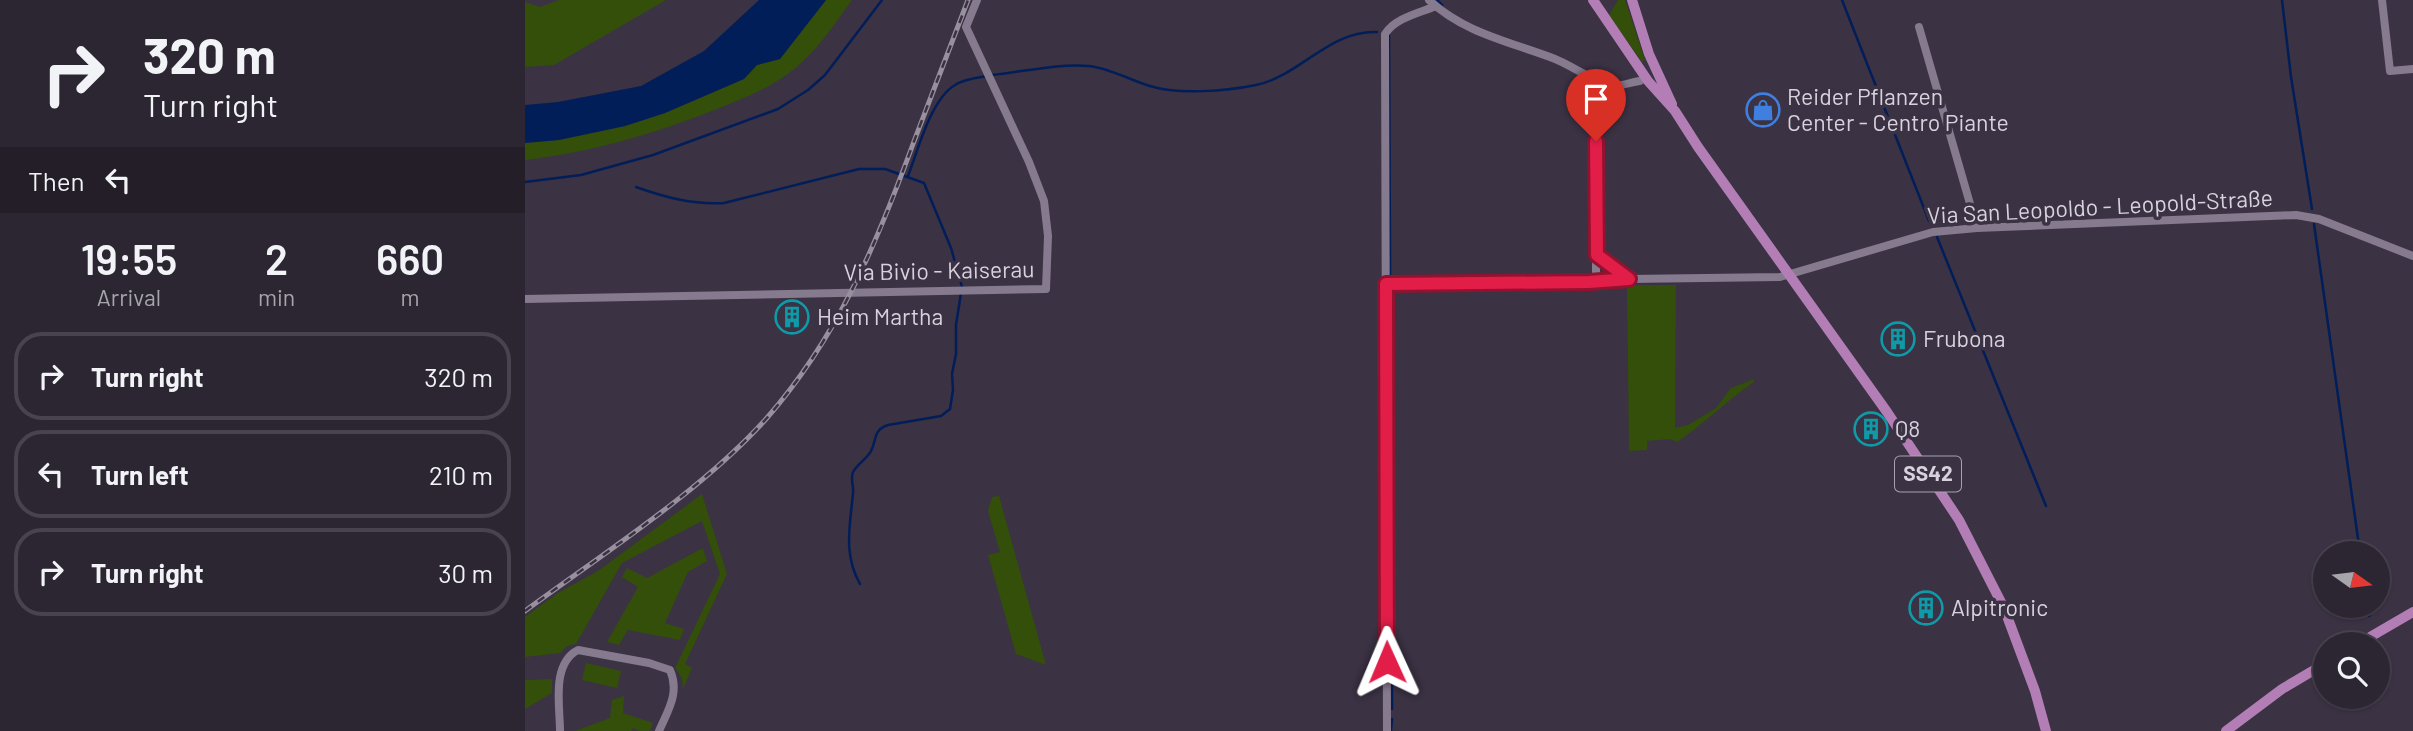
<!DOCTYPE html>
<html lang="en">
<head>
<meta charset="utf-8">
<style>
	body { margin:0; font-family:Barlow,sans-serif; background:#342e3b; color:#f1f3f6; height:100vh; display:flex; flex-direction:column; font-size:26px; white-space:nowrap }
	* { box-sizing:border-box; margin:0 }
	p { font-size:23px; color:#a6a5ac }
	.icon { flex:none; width:38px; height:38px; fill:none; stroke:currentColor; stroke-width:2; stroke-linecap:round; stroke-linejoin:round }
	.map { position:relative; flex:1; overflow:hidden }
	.sheet { display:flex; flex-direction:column; background:#2c2633; width:525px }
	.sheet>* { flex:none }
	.top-card { background:#2c2633; color:#f1f3f6; overflow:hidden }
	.needle { width:46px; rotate:104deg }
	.fabs { position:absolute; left:1788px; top:541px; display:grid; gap:14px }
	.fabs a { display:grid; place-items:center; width:77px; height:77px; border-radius:50%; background:#2c2633; box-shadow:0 2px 5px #0004,0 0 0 2px #48434e; font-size:35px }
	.pin { position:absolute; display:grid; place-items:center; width:60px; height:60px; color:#fff; margin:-72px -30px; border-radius:50% 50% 50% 0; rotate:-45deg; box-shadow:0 0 7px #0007 }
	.pin .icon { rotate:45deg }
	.me { position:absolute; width:77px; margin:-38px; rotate:359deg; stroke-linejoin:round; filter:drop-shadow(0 0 5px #0008) }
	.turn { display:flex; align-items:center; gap:24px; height:147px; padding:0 28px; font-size:32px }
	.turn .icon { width:91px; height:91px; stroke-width:2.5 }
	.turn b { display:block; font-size:49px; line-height:60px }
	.then { display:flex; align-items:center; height:66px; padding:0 28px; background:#0003; gap:14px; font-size:26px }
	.eta { display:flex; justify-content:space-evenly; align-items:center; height:119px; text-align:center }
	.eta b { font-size:42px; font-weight:600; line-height:49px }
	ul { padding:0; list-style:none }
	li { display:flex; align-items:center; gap:21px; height:88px; margin:0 14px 10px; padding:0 14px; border:4px solid #48434e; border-radius:28px }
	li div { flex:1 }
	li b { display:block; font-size:26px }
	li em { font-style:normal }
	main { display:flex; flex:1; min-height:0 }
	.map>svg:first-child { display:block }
	.green { fill:#334f0a }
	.water { fill:#021e59 }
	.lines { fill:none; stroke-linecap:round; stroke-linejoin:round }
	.stream { stroke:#021e59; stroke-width:2.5 }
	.minor { stroke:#867a8f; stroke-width:8 }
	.major { stroke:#b37eb5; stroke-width:10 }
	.rail-casing { stroke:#98909f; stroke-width:5 }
	.rail { stroke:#3b3244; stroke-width:2.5; stroke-dasharray:8; stroke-linecap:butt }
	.route-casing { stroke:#92132f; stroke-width:18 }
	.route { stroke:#e11d48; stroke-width:12 }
	.labels { text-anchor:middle; stroke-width:7; stroke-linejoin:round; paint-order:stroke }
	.shield { fill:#3b3244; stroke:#aaa2b0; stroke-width:2 }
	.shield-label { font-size:21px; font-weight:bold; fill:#d9d2de }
	.poi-label { font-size:23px; fill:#d9d2de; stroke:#3b3244; text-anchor:start }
	.street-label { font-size:23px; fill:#d9d2de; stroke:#3b3244 }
</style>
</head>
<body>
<main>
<section class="sheet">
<div class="top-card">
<div class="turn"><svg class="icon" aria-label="right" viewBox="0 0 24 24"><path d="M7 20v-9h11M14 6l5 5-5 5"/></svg><div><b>320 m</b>Turn right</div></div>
<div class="then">Then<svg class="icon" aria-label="left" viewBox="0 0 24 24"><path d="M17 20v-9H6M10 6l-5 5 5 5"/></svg></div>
</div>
<div class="eta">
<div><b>19:55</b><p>Arrival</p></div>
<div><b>2</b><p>min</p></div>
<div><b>660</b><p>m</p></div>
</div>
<ul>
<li><svg class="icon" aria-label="right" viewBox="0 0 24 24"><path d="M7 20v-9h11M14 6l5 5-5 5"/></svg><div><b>Turn right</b></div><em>320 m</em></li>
<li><svg class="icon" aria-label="left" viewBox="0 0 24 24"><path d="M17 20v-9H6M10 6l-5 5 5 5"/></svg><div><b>Turn left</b></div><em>210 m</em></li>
<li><svg class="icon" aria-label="right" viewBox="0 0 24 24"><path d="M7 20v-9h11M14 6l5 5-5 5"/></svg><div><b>Turn right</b></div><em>30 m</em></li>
</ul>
</section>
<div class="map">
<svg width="1888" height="731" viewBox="0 0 1888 731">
	<rect width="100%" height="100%" fill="#3b3244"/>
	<path class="green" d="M34 0H141L29 65 0 67V2L15 7Z
		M301 0H327C308 26 290 54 264 73 243 89 216 99 192 109 129 134 67 152 0 160V143L34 140 100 126 140 113 219 79 232 65 255 59Z
		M1093 0H1100L1120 60 1117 62 1084 15Z
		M1102 285H1151L1150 428 1163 425 1191 408 1206 388 1229 379V382C1202 400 1179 424 1152 442L1146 439 1122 441V450L1104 451Z
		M177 494 202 574 160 664 167 668 158 689 157 678 150 668 195 574 177 521 97 563 51 644 42 646 35 653 0 657V617L33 593 73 571Z
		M474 496 521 665 491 654 463 555 475 552 463 511 467 497Z
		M178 548 182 561 163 572 140 623 159 629 155 640 103 630 94 645 82 642 113 587 97 577 102 568 122 578Z
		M61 663 96 671 92 688 57 680Z
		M27 679V693L0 709V680Z
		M99 696 98 713 128 723 125 731H114L108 728 106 731H50L85 718 87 700Z"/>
	<path class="water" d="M234 0H301L255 59 232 65 219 79 140 113 100 126 34 140 0 143V105L33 102 116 86 179 51Z"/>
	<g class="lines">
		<path class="stream" d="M912 0 917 5
			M1317 0 1404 221
			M1757 0 1766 77 1787 209
			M864 34 867 709
			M467 75C498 72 533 63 564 66 584 68 605 80 625 86 653 95 702 91 731 85 775 76 804 30 852 32
			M383 176C393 150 406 99 430 85 439 79 451 78 462 76
			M0 182 56 175 128 155 253 109 283 90 300 75 357 0
			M111 187C139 197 168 205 199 203L334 169H360L399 183 426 248 437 287
			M1789 224 1835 553
			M1412 237 1521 506
			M335 584C318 554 325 526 328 493 329 486 325 479 328 472 333 463 342 459 346 451 352 439 348 430 363 425L416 416 425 409 428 390 427 374 431 354V325L436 293
			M1843 606 1844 616
			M866 731 867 719"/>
		<path class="minor" d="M904 0C938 32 982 41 1025 57 1045 64 1064 79 1083 85 1094 88 1105 82 1115 81
			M1857 0 1865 71 1888 69
			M1394 27 1452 228
			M1071 128V273L1074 282
			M1072 255 1104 279
			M861 283 1064 282 1104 279 1255 277 1408 232 1452 228 1771 215 1794 219 1888 256
			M0 299 521 289 523 236 519 201 504 162 441 27 452 0
			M35 731C35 706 26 664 53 650L124 663 145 670C155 693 143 710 134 731
			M862 731 860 34C870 18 894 13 911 6"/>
		<path class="major" d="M1068 0 1123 81 1150 111 1173 147 1362 412 1434 520 1479 608 1510 691 1521 731
			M1107 0 1124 54 1147 104
			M1833 644 1888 612
			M1701 731 1757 689 1801 663"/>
		<defs>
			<path id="rail" d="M0 611C79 553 176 491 241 419 313 337 351 245 388 144 406 96 425 48 443 0"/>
		</defs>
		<use href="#rail" class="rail-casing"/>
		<use href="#rail" class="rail"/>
	</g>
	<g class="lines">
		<defs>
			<path id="route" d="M862 662 861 284 1064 282 1104 279 1072 255 1071 141"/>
		</defs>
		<use href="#route" class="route-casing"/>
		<use href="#route" class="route"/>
	</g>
	<defs>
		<symbol id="shop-ring" viewBox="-11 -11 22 22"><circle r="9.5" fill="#3b3244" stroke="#3f7fe0" stroke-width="1.5"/><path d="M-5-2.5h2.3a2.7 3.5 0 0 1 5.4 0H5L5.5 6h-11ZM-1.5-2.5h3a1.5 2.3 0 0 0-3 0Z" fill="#3f7fe0"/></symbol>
		<symbol id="building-ring" viewBox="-11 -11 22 22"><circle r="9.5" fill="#3b3244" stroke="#0f9aa8" stroke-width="1.5"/><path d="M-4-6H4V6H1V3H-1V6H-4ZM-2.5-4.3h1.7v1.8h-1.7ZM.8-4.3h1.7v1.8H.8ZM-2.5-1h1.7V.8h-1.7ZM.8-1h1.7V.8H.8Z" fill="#0f9aa8"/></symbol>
	</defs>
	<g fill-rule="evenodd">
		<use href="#shop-ring" x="1219" y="91" width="38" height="38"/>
		<use href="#building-ring" x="248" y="298" width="38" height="38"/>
		<use href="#building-ring" x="1354" y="320" width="38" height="38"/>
		<use href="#building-ring" x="1327" y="410" width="38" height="38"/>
		<use href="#building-ring" x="1382" y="589" width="38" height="38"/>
	</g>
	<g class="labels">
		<rect class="shield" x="1370" y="456.5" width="66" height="35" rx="5"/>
		<g class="shield-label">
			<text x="1403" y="481">SS42</text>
		</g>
		<g class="poi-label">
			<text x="1262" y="105">Reider Pflanzen<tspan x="1262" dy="26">Center - Centro Piante</tspan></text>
			<text x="292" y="325">Heim Martha</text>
			<text x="1398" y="347">Frubona</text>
			<text x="1370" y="437">Q8</text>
			<text x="1426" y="616">Alpitronic</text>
		</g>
		<g class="street-label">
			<text transform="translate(1575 207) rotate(-3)" y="8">Via San Leopoldo - Leopold-Straße</text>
			<text transform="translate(414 271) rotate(-1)" y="8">Via Bivio - Kaiserau</text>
		</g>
	</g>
</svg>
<div class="fabs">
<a><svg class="needle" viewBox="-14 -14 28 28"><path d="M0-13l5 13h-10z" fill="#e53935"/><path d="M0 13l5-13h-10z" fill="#a6a5ac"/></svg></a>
<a><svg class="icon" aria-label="search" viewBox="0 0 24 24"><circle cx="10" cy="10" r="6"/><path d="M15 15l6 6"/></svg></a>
</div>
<div class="pin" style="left:1071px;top:141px;background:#d93025"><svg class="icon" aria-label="arrive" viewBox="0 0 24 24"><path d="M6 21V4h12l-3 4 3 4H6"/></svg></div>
<svg class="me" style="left:862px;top:662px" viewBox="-20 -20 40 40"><path d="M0-17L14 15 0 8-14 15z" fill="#e11d48" stroke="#fff" stroke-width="4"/></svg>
</div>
</main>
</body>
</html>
